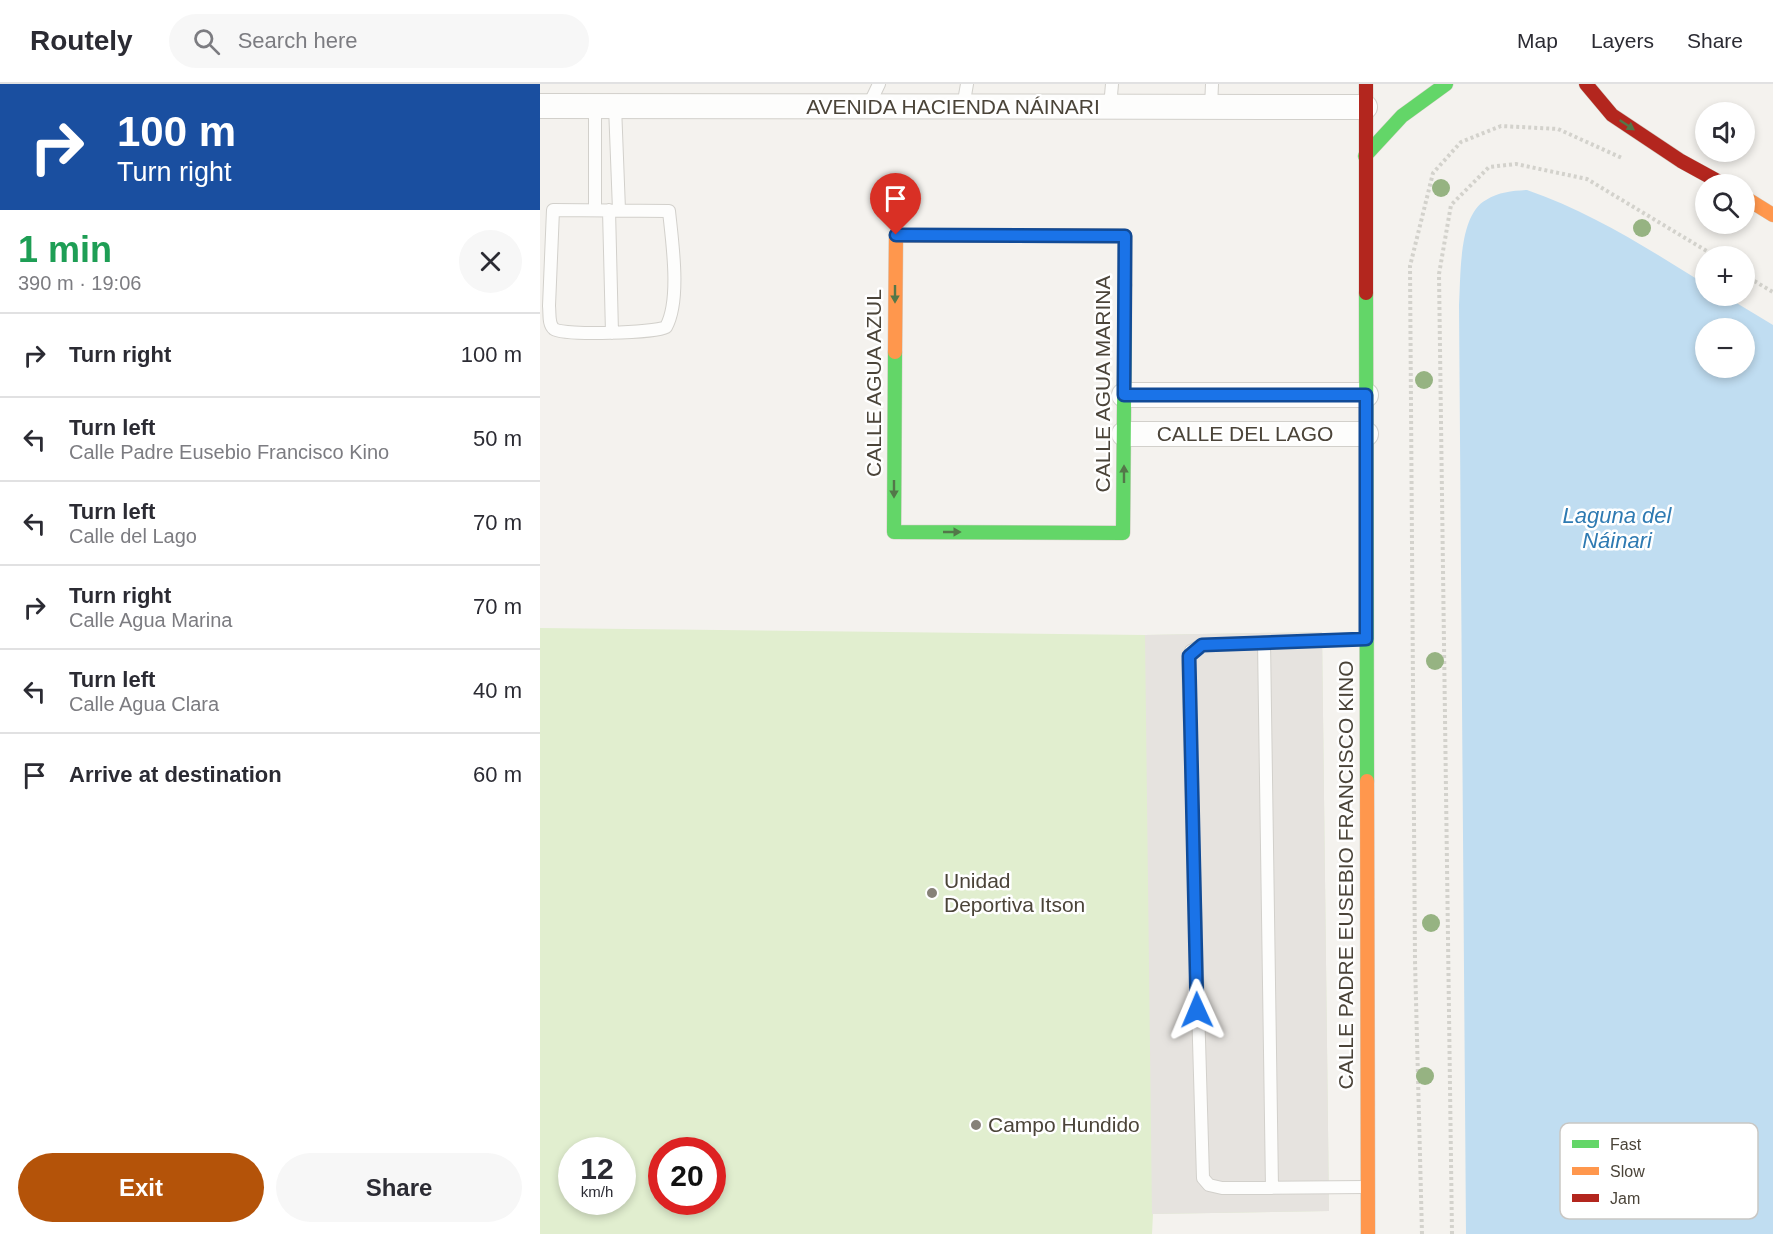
<!DOCTYPE html>
<html lang="en">
<head>
<meta charset="utf-8">
<style>
	body { margin:0; font-family:Arial,sans-serif; background:#f7f7f7; color:#2b2b33; height:100vh; display:flex; flex-direction:column; font-size:22px; white-space:nowrap }
	* { box-sizing:border-box; margin:0 }
	p { font-size:20px; color:#7c7c81 }
	.icon { flex:none; width:33px; height:33px; fill:none; stroke:currentColor; stroke-width:2; stroke-linecap:round; stroke-linejoin:round }
	.map { position:relative; flex:1; overflow:hidden }
	.panel { display:flex; flex-direction:column; background:#fff; width:540px }
	.panel>* { flex:none }
	.hud { background:#1a4fa0; color:#fff; overflow:hidden }
	.controls { position:absolute; left:1155px; top:18px; display:grid; gap:12px }
	.controls a { display:grid; place-items:center; width:60px; height:60px; border-radius:50%; background:#fff; box-shadow:0 3px 9px #0003; font-size:30px }
	.speed { position:absolute; left:18px; top:1053px; display:flex; gap:12px; font-size:30px; font-weight:700; text-align:center }
	.speed>* { display:grid; place-content:center; width:78px; height:78px; border-radius:50%; background:#fff; box-shadow:0 3px 9px #0003; line-height:1 }
	.speed small { font-size:15px; font-weight:400 }
	.speed .limit { border:9px solid #d22; background:#fff; color:#111 }
	.pin { position:absolute; display:grid; place-items:center; width:51px; height:51px; color:#fff; margin:-62px -26px; border-radius:50% 50% 50% 0; rotate:-45deg; box-shadow:0 0 6px #0007 }
	.pin .icon { rotate:45deg }
	.me { position:absolute; width:66px; margin:-33px; rotate:359deg; stroke-linejoin:round; filter:drop-shadow(0 0 4px #0008) }
	.turn { display:flex; align-items:center; gap:21px; height:126px; padding:0 18px; font-size:27px }
	.turn .icon { width:78px; height:78px; stroke-width:2.5 }
	.turn b { display:block; font-size:42px; line-height:51px }
	.round { display:grid; place-items:center; flex:none; width:63px; height:63px; border-radius:32px; background:#f7f7f7 }
	.headline { display:flex; align-items:center; justify-content:space-between; height:102px; padding:0 18px }
	h1 { font-size:36px; font-weight:600; line-height:45px; color:#1e9e55 }
	.primary-button { display:flex; gap:12px; margin-top:auto; padding:12px 18px }
	.primary-button a { flex:1; height:69px; border-radius:36px; background:#b45309; color:#fff; font-size:24px; font-weight:600; line-height:69px; text-align:center }
	.primary-button a+a { background:#f7f7f7; color:#2b2b33 }
	ul { padding:0; list-style:none }
	li { display:flex; align-items:center; gap:18px; height:84px; padding:0 18px; border-top:2px solid #e1e1e2 }
	li div { flex:1 }
	li b { display:block; font-size:22px }
	li em { font-style:normal }
	header { display:flex; align-items:center; gap:36px; box-sizing:border-box; height:84px; padding:0 30px; background:#fff; border-bottom:2px solid #e1e1e2 }
	header strong { font-size:28px }
	nav { display:flex; gap:33px; margin-inline-start:auto; font-size:21px }
	.search { width:420px; height:54px; background:#f7f7f7; display:flex; align-items:center; gap:15px; box-sizing:border-box; padding:0 21px; border-radius:33px; color:#7c7c81; font-size:22px }
	main { display:flex; flex:1; min-height:0 }
	.map>svg:first-child { display:block }
	.green { fill:#e1eecf; fill-rule:evenodd }
	.parking { fill:#e6e3df }
	.water { fill:#c0ddf1; fill-rule:evenodd }
	.lines { fill:none; stroke-linecap:round; stroke-linejoin:round }
	.lane-casing { stroke:#d2d0cb; stroke-width:14 }
	.street-casing { stroke:#d2d0cb; stroke-width:26 }
	.fast-casing { stroke:#d3cfc5; stroke-width:15 }
	.slow-casing { stroke:#d3cfc5; stroke-width:15 }
	.jam-casing { stroke:#d3cfc5; stroke-width:15 }
	.path { stroke:#d3d2cc; stroke-width:4; stroke-dasharray:3 3; stroke-linecap:butt }
	.lane { stroke:#fdfdfc; stroke-width:12 }
	.street { stroke:#fdfdfc; stroke-width:24 }
	.fast { stroke:#63d668; stroke-width:14 }
	.slow { stroke:#ff974d; stroke-width:14 }
	.jam { stroke:#b3261e; stroke-width:14 }
	.tree { fill:#96b382 }
	.oneway { fill:#537749 }
	.route-casing { stroke:#114b97; stroke-width:15 }
	.route { stroke:#1a73e8; stroke-width:10 }
	.poi-dot { fill:#868178; stroke:#fff; stroke-width:2 }
	.labels { text-anchor:middle; stroke-width:5; stroke-linejoin:round; paint-order:stroke }
	.street-label { font-size:21px; fill:#4b4439; stroke:#fff }
	.poi-label { font-size:21px; fill:#4b4439; stroke:#fff; text-anchor:start }
	.water-label { font-size:22px; font-style:italic; fill:#2e7ab2; stroke:#fff }
	.key { fill:#fff; stroke:#c9c7c4; stroke-width:1.5 }
	.key-label { font-size:16px; fill:#4b4439 }
</style>
</head>
<body>
<header>
<strong>Routely</strong>
<div class="search"><svg class="icon" aria-label="search" viewBox="0 0 24 24"><circle cx="10" cy="10" r="6"/><path d="M15 15l6 6"/></svg>Search here</div>
<nav><a>Map</a><a>Layers</a><a>Share</a></nav>
</header>
<main>
<section class="panel">
<div class="hud">
<div class="turn"><svg class="icon" aria-label="right" viewBox="0 0 24 24"><path d="M7 20v-9h11M14 6l5 5-5 5"/></svg><div><b>100 m</b>Turn right</div></div>
</div>
<div class="headline"><div><h1>1 min</h1><p>390 m · 19:06</p></div><a class="round"><svg class="icon" aria-label="close" viewBox="0 0 24 24"><path d="M6 6l12 12M18 6L6 18"/></svg></a></div>
<ul>
<li><svg class="icon" aria-label="right" viewBox="0 0 24 24"><path d="M7 20v-9h11M14 6l5 5-5 5"/></svg><div><b>Turn right</b></div><em>100 m</em></li>
<li><svg class="icon" aria-label="left" viewBox="0 0 24 24"><path d="M17 20v-9H6M10 6l-5 5 5 5"/></svg><div><b>Turn left</b><p>Calle Padre Eusebio Francisco Kino</p></div><em>50 m</em></li>
<li><svg class="icon" aria-label="left" viewBox="0 0 24 24"><path d="M17 20v-9H6M10 6l-5 5 5 5"/></svg><div><b>Turn left</b><p>Calle del Lago</p></div><em>70 m</em></li>
<li><svg class="icon" aria-label="right" viewBox="0 0 24 24"><path d="M7 20v-9h11M14 6l5 5-5 5"/></svg><div><b>Turn right</b><p>Calle Agua Marina</p></div><em>70 m</em></li>
<li><svg class="icon" aria-label="left" viewBox="0 0 24 24"><path d="M17 20v-9H6M10 6l-5 5 5 5"/></svg><div><b>Turn left</b><p>Calle Agua Clara</p></div><em>40 m</em></li>
<li><svg class="icon" aria-label="arrive" viewBox="0 0 24 24"><path d="M6 21V4h12l-3 4 3 4H6"/></svg><div><b>Arrive at destination</b></div><em>60 m</em></li>
</ul>
<div class="primary-button"><a>Exit</a><a>Share</a></div>
</section>
<div class="map">
<svg width="1233" height="1150" viewBox="0 0 1233 1150">
	<rect width="100%" height="100%" fill="#f4f2ee"/>
	<path class="green" d="M0 544 605 551 782 548 789 1127 613 1130 612 1150H0ZM32 1066H82V1118H32ZM122 1066H172V1118H122Z"/>
	<path class="parking" d="M782 548 789 1127 612 1130 605 551Z"/>
	<path class="water" d="M987 106C1051 128 1107 164 1165 200L1166 212H1185L1233 241V1150H926L919 221C921 193 918 131 946 116 959 108 972 107 987 106ZM1166 244H1204V284H1166Z"/>
	<g class="lines">
		<defs>
			<path id="lane" d="M55 22V126
				M75 22 79 126
				M328 23 339 0
				M423 23 427 0
				M570 23 572 0
				M671 23 672 0
				M13 126 129 127C132 157 141 216 126 243 115 249 24 252 14 245 8 240 10 230 9 222Z
				M69 126 72 249
				M826 555 662 561 651 567 648 578 663 1094 669 1101 682 1104 827 1103
				M724 558 732 1104"/>
			<path id="street" d="M0 22 825 23
				M584 311H826
				M584 350H826"/>
			<path id="fast" d="M825 72 862 32 906 0
				M826 209 827 697
				M355 268 354 448 583 449 585 201"/>
			<path id="slow" d="M1204 113 1233 131
				M356 151 585 152V201
				M355 268 356 151
				M827 697 828 1150"/>
			<path id="jam" d="M826 0V209
				M1046 0 1072 31 1141 77 1183 100"/>
		</defs>
		<use href="#lane" class="lane-casing"/>
		<use href="#street" class="street-casing"/>
		<use href="#fast" class="fast-casing"/>
		<use href="#slow" class="slow-casing"/>
		<use href="#jam" class="jam-casing"/>
		<path class="path" d="M1204 191 1233 208
			M882 1150 875 877 870 182 893 89 921 58 961 42 1018 45 1082 74
			M912 1150 899 190 911 121 949 83 976 80 1047 95 1175 172"/>
		<use href="#lane" class="lane"/>
		<use href="#street" class="street"/>
		<use href="#fast" class="fast"/>
		<use href="#slow" class="slow"/>
		<use href="#jam" class="jam"/>
	</g>
	<g class="tree">
		<circle cx="901" cy="104" r="9"/>
		<circle cx="1102" cy="144" r="9"/>
		<circle cx="884" cy="296" r="9"/>
		<circle cx="895" cy="577" r="9"/>
		<circle cx="891" cy="839" r="9"/>
		<circle cx="885" cy="992" r="9"/>
	</g>
	<defs><path id="oneway-solid" d="M-6-.8H1V-3.2L6.5 0L1 3.2V.8H-6Z" transform="scale(1.5)"/></defs>
	<g class="oneway">
		<use href="#oneway-solid" transform="translate(1087 41) rotate(34)"/>
		<use href="#oneway-solid" transform="translate(355 210) rotate(90)"/>
		<use href="#oneway-solid" transform="translate(584 390) rotate(-90)"/>
		<use href="#oneway-solid" transform="translate(354 405) rotate(90)"/>
		<use href="#oneway-solid" transform="translate(412 448)"/>
	</g>
	<g class="lines">
		<defs>
			<path id="route" d="M356 151 585 152 584 311H826V555L662 561 649 572 657 926"/>
		</defs>
		<use href="#route" class="route-casing"/>
		<use href="#route" class="route"/>
	</g>
	<g class="poi-dot">
		<circle cx="392" cy="809" r="6"/>
		<circle cx="436" cy="1041" r="6"/>
	</g>
	<g class="labels">
		<g class="street-label">
			<text x="413" y="30">AVENIDA HACIENDA NÁINARI</text>
			<text transform="translate(334 299) rotate(-90)" y="7">CALLE AGUA AZUL</text>
			<text transform="translate(563 300) rotate(-90)" y="7">CALLE AGUA MARINA</text>
			<text x="705" y="357">CALLE DEL LAGO</text>
			<text transform="translate(806 791) rotate(-90)" y="7">CALLE PADRE EUSEBIO FRANCISCO KINO</text>
		</g>
		<g class="poi-label">
			<text x="404" y="804">Unidad<tspan x="404" dy="24">Deportiva Itson</tspan></text>
			<text x="448" y="1048">Campo Hundido</text>
		</g>
		<g class="water-label">
			<text x="1077" y="439">Laguna del<tspan x="1077" dy="25">Náinari</tspan></text>
		</g>
	</g>
	<rect x="1020" y="1039" width="198" height="96" rx="9" class="key"/>
	<rect x="1032" y="1056" width="27" height="8" fill="#63d668"/>
	<rect x="1032" y="1083" width="27" height="8" fill="#ff974d"/>
	<rect x="1032" y="1110" width="27" height="8" fill="#b3261e"/>
	<g class="key-label">
		<text x="1070" y="1066">Fast</text>
		<text x="1070" y="1093">Slow</text>
		<text x="1070" y="1120">Jam</text>
	</g>
</svg>
<div class="controls">
<a><svg class="icon" aria-label="sound" viewBox="0 0 24 24"><path d="M4 9h4l5-4v14l-5-4H4zM17 9q2 3 0 6"/></svg></a>
<a><svg class="icon" aria-label="search" viewBox="0 0 24 24"><circle cx="10" cy="10" r="6"/><path d="M15 15l6 6"/></svg></a>
<a>+</a>
<a>−</a>
</div>
<div class="speed"><div>12<small>km/h</small></div><div class="limit">20</div></div>
<div class="pin" style="left:356px;top:151px;background:#d93025"><svg class="icon" aria-label="arrive" viewBox="0 0 24 24"><path d="M6 21V4h12l-3 4 3 4H6"/></svg></div>
<svg class="me" style="left:657px;top:926px" viewBox="-20 -20 40 40"><path d="M0-17L14 15 0 8-14 15z" fill="#1a73e8" stroke="#fff" stroke-width="4"/></svg>
</div>
</main>
</body>
</html>
